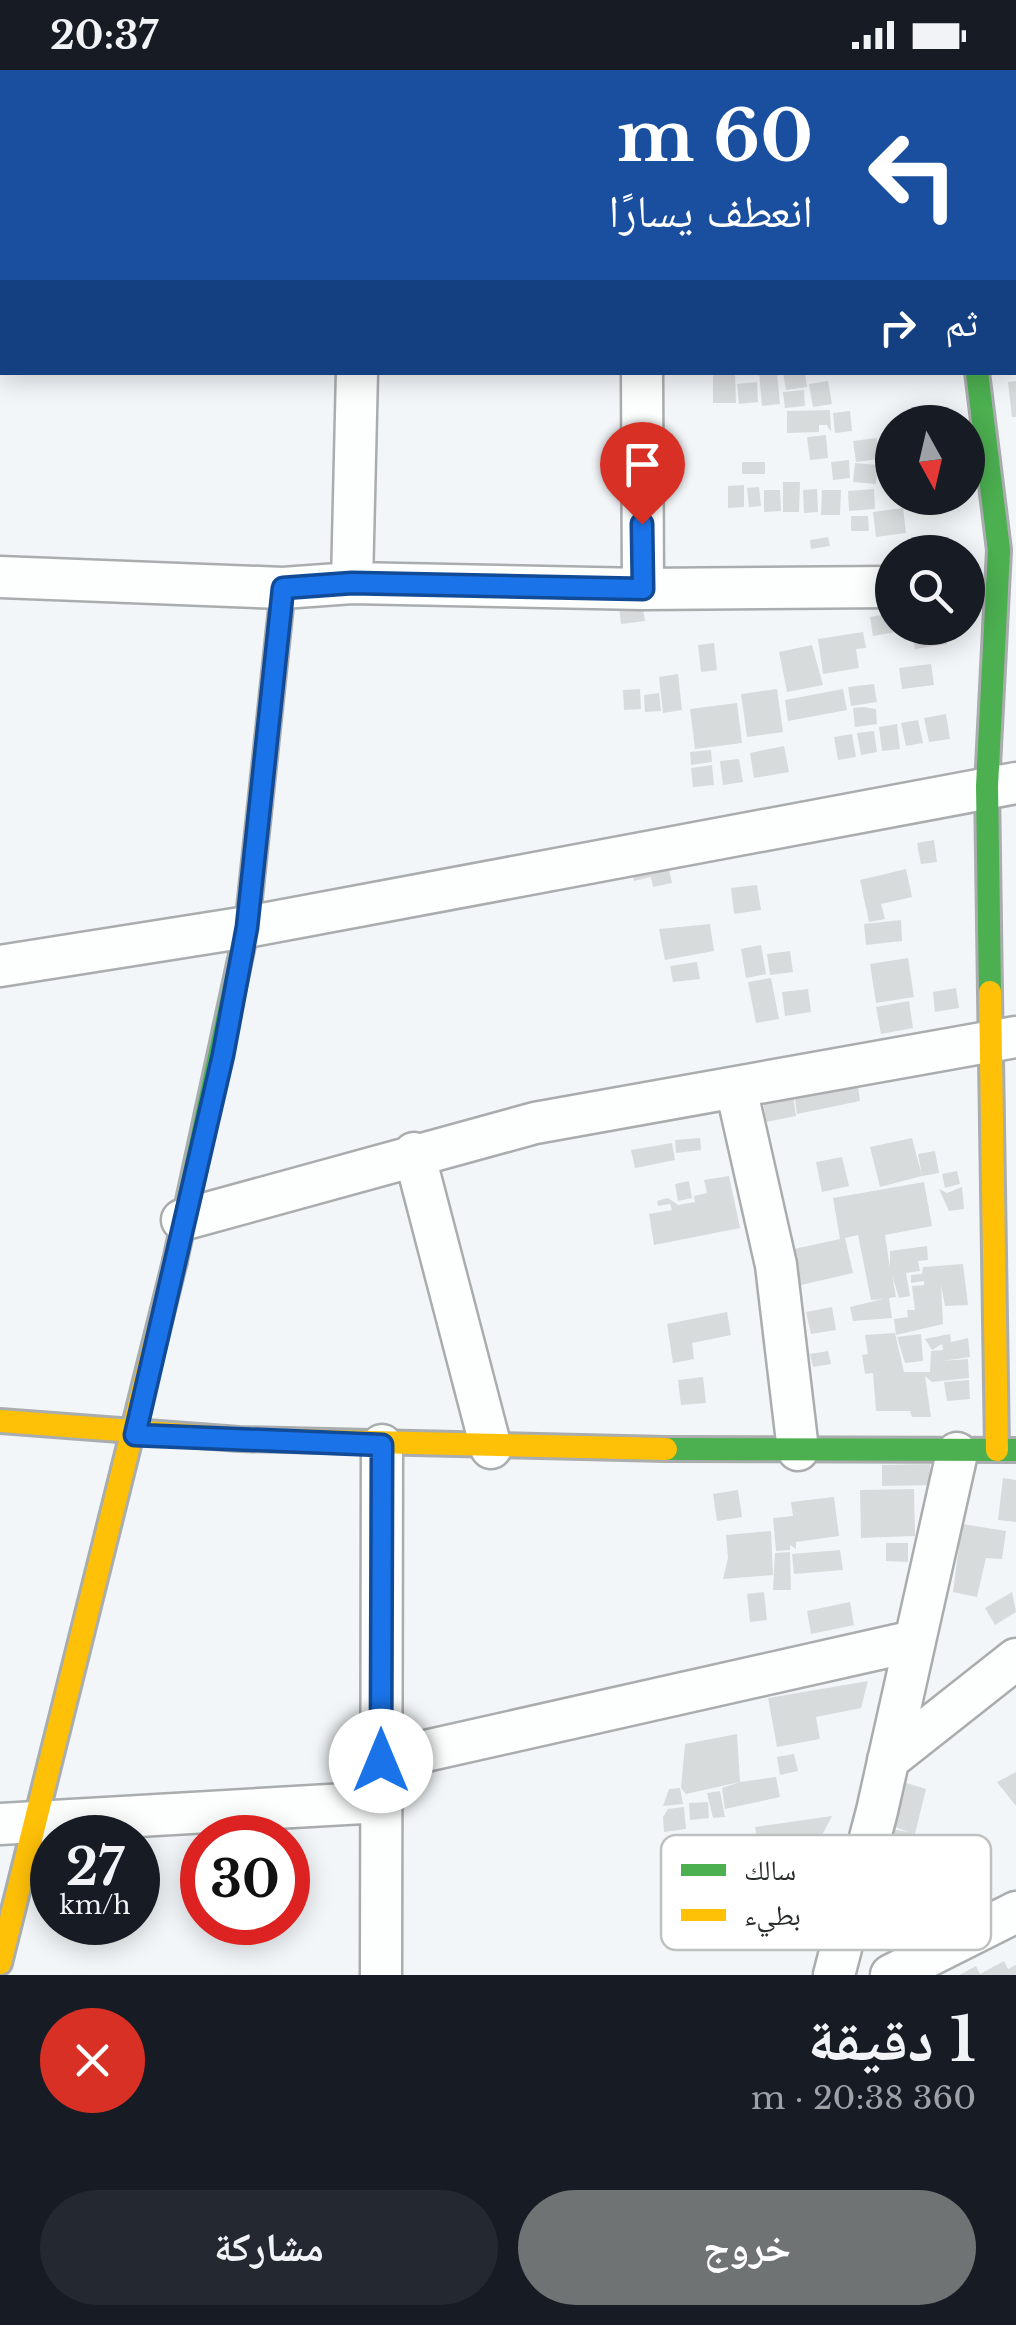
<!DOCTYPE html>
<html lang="ar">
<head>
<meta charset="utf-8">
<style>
	body { margin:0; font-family:"Libre Baskerville","Noto Naskh Arabic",serif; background:#242831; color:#f1f3f6; direction:rtl; height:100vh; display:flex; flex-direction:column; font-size:38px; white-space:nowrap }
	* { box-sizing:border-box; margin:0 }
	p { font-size:32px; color:#9ea1a6 }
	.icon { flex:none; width:55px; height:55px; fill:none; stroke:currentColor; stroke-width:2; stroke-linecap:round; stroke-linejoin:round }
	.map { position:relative; height:1905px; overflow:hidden; direction:ltr }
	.details { display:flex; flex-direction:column; background:#171b24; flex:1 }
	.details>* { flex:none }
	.hud { position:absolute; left:0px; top:0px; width:1018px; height:305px; box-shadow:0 5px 25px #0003; direction:rtl; background:#1a4fa0; color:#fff; overflow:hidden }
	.needle { width:65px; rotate:172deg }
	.fabs { position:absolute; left:875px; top:335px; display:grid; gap:20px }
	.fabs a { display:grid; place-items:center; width:110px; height:110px; border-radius:50%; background:#171b24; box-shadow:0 5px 25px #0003; font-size:50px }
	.speed { position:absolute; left:30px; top:1745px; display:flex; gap:20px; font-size:50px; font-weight:700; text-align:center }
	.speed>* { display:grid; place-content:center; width:130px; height:130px; border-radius:50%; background:#171b24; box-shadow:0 5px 25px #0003; line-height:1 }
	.speed small { font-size:25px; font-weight:400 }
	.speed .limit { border:15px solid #d22; background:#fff; color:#111 }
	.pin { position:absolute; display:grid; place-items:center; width:85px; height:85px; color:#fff; margin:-102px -42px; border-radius:50% 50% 50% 0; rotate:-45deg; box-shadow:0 0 10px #0007 }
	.pin .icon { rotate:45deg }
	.me { position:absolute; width:110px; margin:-55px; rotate:0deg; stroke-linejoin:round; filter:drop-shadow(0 0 8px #0008) }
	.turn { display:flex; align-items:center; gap:35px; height:210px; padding:0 40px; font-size:45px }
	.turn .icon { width:130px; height:130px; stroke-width:2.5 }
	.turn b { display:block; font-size:70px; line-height:85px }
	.then { display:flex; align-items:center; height:95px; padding:0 40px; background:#0003; gap:20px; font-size:38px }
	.round { display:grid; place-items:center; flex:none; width:105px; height:105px; border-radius:52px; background:#242831 }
	.head { display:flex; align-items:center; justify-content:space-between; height:170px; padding:0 40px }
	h1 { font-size:60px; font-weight:700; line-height:75px }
	.cta { display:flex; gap:20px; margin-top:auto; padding:20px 40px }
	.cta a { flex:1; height:115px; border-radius:60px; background:#6f7374; color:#fff; font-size:40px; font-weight:700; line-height:115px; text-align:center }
	.cta a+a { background:#242831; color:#f1f3f6 }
	.status { display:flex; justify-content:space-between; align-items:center; height:70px; padding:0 50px; background:#171b24; direction:ltr }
	.status svg { height:28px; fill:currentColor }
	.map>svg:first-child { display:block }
	.building { fill:#d8dbdc }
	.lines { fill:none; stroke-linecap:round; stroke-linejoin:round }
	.street-casing { stroke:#aaadae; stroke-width:45 }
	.fast-casing { stroke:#aaadae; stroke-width:28 }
	.slow-casing { stroke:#aaadae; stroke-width:28 }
	.street { stroke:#fdfefe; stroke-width:40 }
	.fast { stroke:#4caf50; stroke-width:22 }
	.slow { stroke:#ffc107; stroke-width:22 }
	.route-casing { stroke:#114b97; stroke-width:25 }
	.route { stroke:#1a73e8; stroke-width:18 }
	.key { fill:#fff; stroke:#bfc0c0; stroke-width:2.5 }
	.key-label { font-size:28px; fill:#292c2d }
</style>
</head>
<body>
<div class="status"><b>20:37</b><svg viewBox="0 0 49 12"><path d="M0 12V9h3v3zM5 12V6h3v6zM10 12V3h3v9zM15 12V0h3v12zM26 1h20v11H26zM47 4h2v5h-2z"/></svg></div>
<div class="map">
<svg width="1016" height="1905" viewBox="0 0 1016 1905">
	<rect width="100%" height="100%" fill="#f2f6f8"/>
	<path class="building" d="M759 302H777L780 334 762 336Z
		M783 302H805L807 317 786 320Z
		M735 303 736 333H713V304Z
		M828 311 832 334 813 337 809 314Z
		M1016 311V347H1012L1008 312Z
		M757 312 758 332 739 334 737 314Z
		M804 320 805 336 785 338 783 322Z
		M830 340 831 362 827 355H819V362L787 363V341Z
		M850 341 852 361 835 363 833 343Z
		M826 365 828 388 810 390 807 367Z
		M892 367V389L885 390 883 368Z
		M877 368 879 389 856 392 853 371Z
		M849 390 850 408 833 410 831 392Z
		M892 391V413L884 414 880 392Z
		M742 392H765V404H742Z
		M855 393 878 395 876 414 853 412Z
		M783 412H800L799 442H783Z
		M744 415V437L728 438V416Z
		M759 417 761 436 749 437 747 418Z
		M817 419 818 442 804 443 803 420Z
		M874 419 875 439 849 441 848 421Z
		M764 420H780L781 441 764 442Z
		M822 420H841L840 445H821Z
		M903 438 906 463 876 467 873 442Z
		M851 446H868L869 461H851Z
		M828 467 830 476 811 479 810 470Z
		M946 470 948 482H930L928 473Z
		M642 534 645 551 621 554 619 537Z
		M892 543V558L902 561 873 566 870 547Z
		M911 558H945L947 574 915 579Z
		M863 562 866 578 856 579 859 598 823 604 818 569Z
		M714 573 717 600 701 602 698 575Z
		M812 575 823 615 787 622 779 582Z
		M931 594 934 615 902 619 899 598Z
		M678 604 682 640 663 643 659 607Z
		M874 614 877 632 851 636 848 617Z
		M640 619 641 639 624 640 623 620Z
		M777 619 783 662 747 667 741 624Z
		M843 619 847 640 788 651 785 630Z
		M659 623 661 641 645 642 644 625Z
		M737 633 742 673 695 679 690 639Z
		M864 637 876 639 877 654 855 657 853 638Z
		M946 644 950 669 929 672 924 648Z
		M918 650 923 673 906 676 901 653Z
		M897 654 900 679 882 681 879 657Z
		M874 661 877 682 861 685 857 663Z
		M852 664 856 687 838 690 834 667Z
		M784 676 789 702 754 708 750 683Z
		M711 680 712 692 691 695 690 682Z
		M739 689 743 712 723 715 720 691Z
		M712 695 714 715 693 717 691 698Z
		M934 770 937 792 921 794 917 773Z
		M665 782 672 813 653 817 651 807 634 811 630 788Z
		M906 799 912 827 881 834 885 849 869 852 860 810Z
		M757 815 761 840 734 844 731 818Z
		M901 850 902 871 866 875 864 854Z
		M710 854 714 881 665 890 659 859Z
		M761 875 766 904 746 908 741 879Z
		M790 881 793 902 770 905 767 884Z
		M908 888 914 927 876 933 870 894Z
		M697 892 700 909 673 912 670 896Z
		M771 908 779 949 756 953 748 912Z
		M956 918 959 938 935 942 933 922Z
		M808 919 811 942 785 946 782 922Z
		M909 931 913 958 881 964 876 937Z
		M857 1008 860 1031 797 1044 794 1022Z
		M792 1018 796 1046 766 1052 762 1023Z
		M700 1068 701 1080 676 1083 675 1070Z
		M912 1068 922 1106 880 1117 870 1077Z
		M672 1073 675 1090 635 1098 631 1080Z
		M935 1081 939 1103 922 1106 918 1084Z
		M842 1087 849 1116 822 1122 816 1092Z
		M957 1101 960 1114 945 1118 942 1104Z
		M729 1106 740 1158 654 1175 649 1144 672 1140 670 1134 658 1136 657 1131 668 1128 678 1135 695 1132 694 1126 707 1123 704 1110Z
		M689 1111 692 1128 678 1131 675 1114Z
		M924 1112 932 1156 885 1165 890 1198V1181L927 1176 928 1190 918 1191 920 1201 906 1203 910 1226 899 1228 892 1205 896 1227 889 1228 892 1248 853 1251 850 1237 883 1229 871 1230 858 1165 845 1168 853 1203 801 1215 794 1179 840 1169 833 1128Z
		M962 1117 964 1139 949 1141 939 1119 947 1123Z
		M963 1194 968 1235 945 1236 941 1215 943 1254 896 1265 894 1249 908 1247 907 1240H915L912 1216 924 1215V1211L911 1213V1205L922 1204 923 1197Z
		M832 1237 836 1260 811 1264 806 1242Z
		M727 1242 731 1265 692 1273 694 1289 673 1293 667 1254Z
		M895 1263 904 1302H930L931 1281 943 1280 942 1274 932 1280 925 1269 950 1264 951 1272 968 1268 970 1287 942 1291 968 1289 969 1308 932 1312 925 1306 931 1347H912L910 1341H876L873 1303 865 1304 862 1285 868 1284 865 1265Z
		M921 1264 923 1291 905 1293 897 1267Z
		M828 1281 831 1294 813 1297 810 1284Z
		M703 1307 706 1333 681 1335 678 1310Z
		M969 1310 970 1329 947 1331 944 1312Z
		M930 1394 931 1415 882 1416V1395Z
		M1003 1408 1016 1410V1452L998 1450Z
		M914 1419 915 1466 861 1468 860 1420Z
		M738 1420 742 1447 717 1451 713 1424Z
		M834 1427 839 1466 796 1472V1479L790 1475V1480L776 1481 773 1448 793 1446 791 1432Z
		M962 1454 1006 1461 1002 1489 986 1488 977 1527 953 1522Z
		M771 1461 773 1505 723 1509 728 1488 726 1465Z
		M886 1473H908V1492L886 1491Z
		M840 1480 843 1500 794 1504 792 1484Z
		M790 1482 791 1520H773L775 1483Z
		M764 1522 767 1550 750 1552 747 1524Z
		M1012 1522 1016 1542 995 1555 985 1538Z
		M850 1532 854 1555 811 1564 807 1541Z
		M868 1611 861 1638 816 1647 820 1669 777 1677 768 1628Z
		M737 1664 740 1712 776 1707 780 1727 725 1739 722 1718 740 1712 686 1724 681 1718 685 1674Z
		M794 1684 798 1701 780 1705 777 1687Z
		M1016 1702V1736L997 1712Z
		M903 1712 926 1719 900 1825 876 1819 892 1759 909 1762 895 1757Z
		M680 1718 683 1734 663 1736 669 1719Z
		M720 1721 725 1747 713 1748 707 1723Z
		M708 1732 709 1748 690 1750 689 1733Z
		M684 1737 686 1759 664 1762 663 1747 668 1739Z
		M832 1746 819 1771 760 1784 755 1757Z
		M1004 1891 1008 1899 1016 1895V1905H959L976 1896 980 1904Z"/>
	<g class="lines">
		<defs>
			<path id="street" d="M375 0 376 2
				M708 0V2
				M959 0V2
				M907 2 912 0
				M0 137H2
				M1015 174H1016
				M642 302 643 519
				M0 507 283 518 352 513 643 519 892 517
				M352 513 357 302
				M0 896 247 857 1016 713
				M736 1018 776 1195 798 1380
				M414 1083 491 1378
				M182 1150 535 1053 1016 967
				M888 1690 1016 1589
				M381 1691 914 1571
				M0 1754 381 1732
				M381 1905 382 1375
				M834 1905 877 1741 957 1383
				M891 1905 1016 1842"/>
			<path id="fast" d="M977 302 999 480 987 716 990 922
				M175 1191 247 857 283 518
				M666 1379 1016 1380"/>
			<path id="slow" d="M990 922 997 1380
				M0 1351 239 1369 666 1379
				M0 1893 175 1191"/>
		</defs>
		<use href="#street" class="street-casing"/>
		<use href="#fast" class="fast-casing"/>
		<use href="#slow" class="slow-casing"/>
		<use href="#street" class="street"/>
		<use href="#fast" class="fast"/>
		<use href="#slow" class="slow"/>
	</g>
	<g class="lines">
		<defs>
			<path id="route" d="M381 1691 382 1375 135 1365 223 985 247 857 283 518 352 513 643 519 642 454"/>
		</defs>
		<use href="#route" class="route-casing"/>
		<use href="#route" class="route"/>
	</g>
	<rect x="661" y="1765" width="330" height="115" rx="15" class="key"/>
	<rect x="681" y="1794" width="45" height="12" fill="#4caf50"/>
	<rect x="681" y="1839" width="45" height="12" fill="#ffc107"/>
	<g class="key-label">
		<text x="744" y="1810">سالك</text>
		<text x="744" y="1855">بطيء</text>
	</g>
</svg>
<div class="fabs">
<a><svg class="needle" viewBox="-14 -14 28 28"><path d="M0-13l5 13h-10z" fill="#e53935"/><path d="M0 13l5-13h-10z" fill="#9ea1a6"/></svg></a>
<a><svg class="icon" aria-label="search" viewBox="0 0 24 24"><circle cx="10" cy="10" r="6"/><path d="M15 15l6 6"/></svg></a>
</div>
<div class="speed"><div>27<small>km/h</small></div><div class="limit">30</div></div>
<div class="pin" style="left:642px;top:454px;background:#d93025"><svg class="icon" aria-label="arrive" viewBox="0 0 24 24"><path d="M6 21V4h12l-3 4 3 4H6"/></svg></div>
<svg class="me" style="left:381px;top:1691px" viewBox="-20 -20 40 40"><circle r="19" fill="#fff"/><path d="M0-13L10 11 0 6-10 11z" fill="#1a73e8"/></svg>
<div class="hud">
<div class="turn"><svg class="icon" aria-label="left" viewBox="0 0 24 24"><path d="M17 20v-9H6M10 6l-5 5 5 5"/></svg><div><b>60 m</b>انعطف يسارًا</div></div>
<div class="then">ثم<svg class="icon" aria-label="right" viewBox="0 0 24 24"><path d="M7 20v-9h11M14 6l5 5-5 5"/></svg></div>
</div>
</div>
<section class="details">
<div class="head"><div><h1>1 دقيقة</h1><p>360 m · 20:38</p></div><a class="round" style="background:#d93025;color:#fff"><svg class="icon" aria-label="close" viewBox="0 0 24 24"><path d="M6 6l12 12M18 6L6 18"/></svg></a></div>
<div class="cta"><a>خروج</a><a>مشاركة</a></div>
</section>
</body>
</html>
